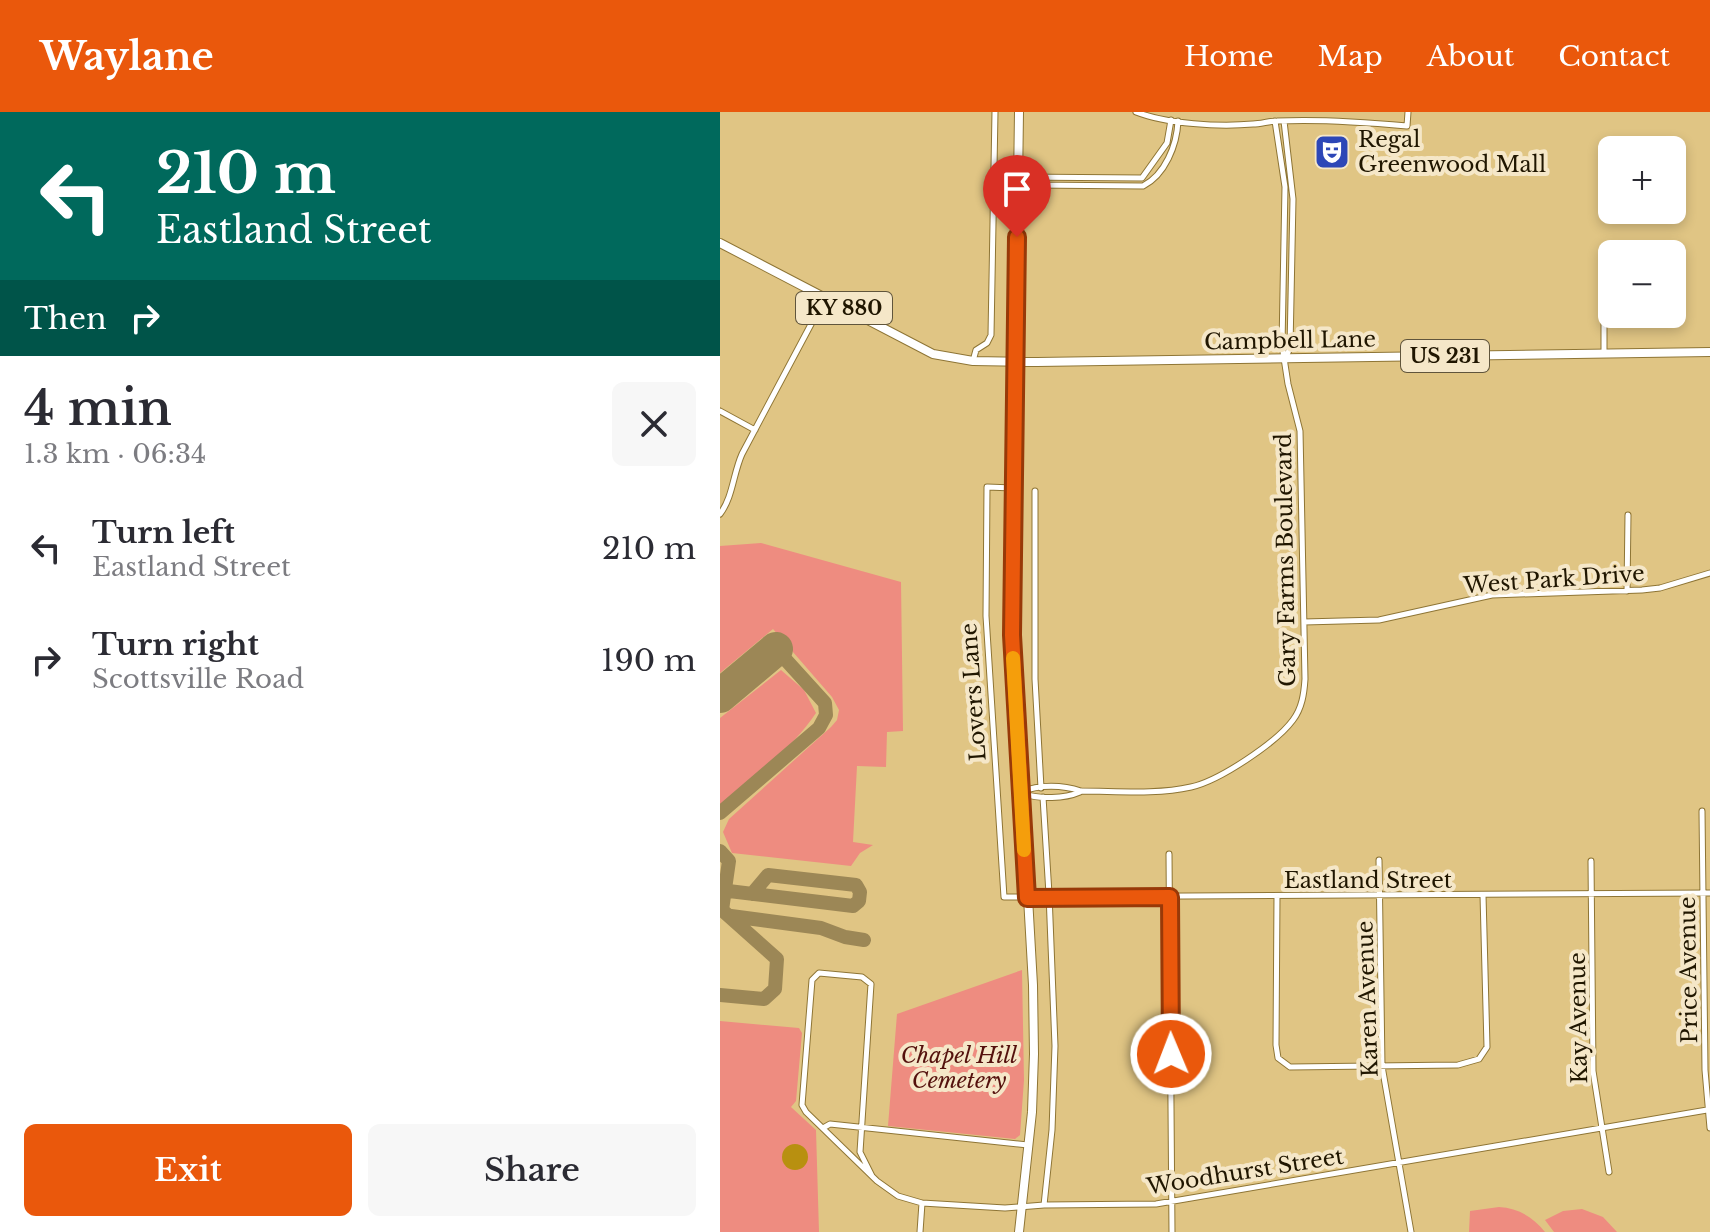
<!DOCTYPE html>
<html lang="en">
<head>
<meta charset="utf-8">
<style>
	body { margin:0; font-family:"Libre Baskerville",serif; background:#f7f7f7; color:#2b2b33; height:100vh; display:flex; flex-direction:column; font-size:30px; white-space:nowrap }
	* { box-sizing:border-box; margin:0 }
	p { font-size:26px; color:#7c7c81 }
	.icon { flex:none; width:44px; height:44px; fill:none; stroke:currentColor; stroke-width:2; stroke-linecap:round; stroke-linejoin:round }
	.map { position:relative; flex:1; overflow:hidden }
	.sheet { display:flex; flex-direction:column; background:#fff; width:720px }
	.sheet>* { flex:none }
	.hud { background:#00695c; color:#fff; overflow:hidden }
	.controls { position:absolute; left:878px; top:24px; display:grid; gap:16px }
	.controls a { display:grid; place-items:center; width:88px; height:88px; border-radius:12px; background:#fff; box-shadow:0 4px 12px #0003; font-size:40px }
	.pin { position:absolute; display:grid; place-items:center; width:68px; height:68px; color:#fff; margin:-82px -34px; border-radius:50% 50% 50% 0; rotate:-45deg; box-shadow:0 0 8px #0007 }
	.pin .icon { rotate:45deg }
	.me { position:absolute; width:88px; margin:-44px; rotate:359deg; stroke-linejoin:round; filter:drop-shadow(0 0 6px #0008) }
	.turn { display:flex; align-items:center; gap:28px; height:168px; padding:0 24px; font-size:36px }
	.turn .icon { width:104px; height:104px; stroke-width:2.5 }
	.turn b { display:block; font-size:56px; line-height:68px }
	.then { display:flex; align-items:center; height:76px; padding:0 24px; background:#0003; gap:16px; font-size:30px }
	.round { display:grid; place-items:center; flex:none; width:84px; height:84px; border-radius:12px; background:#f7f7f7 }
	.overview { display:flex; align-items:center; justify-content:space-between; height:136px; padding:0 24px }
	h1 { font-size:48px; font-weight:600; line-height:60px }
	.primary-button { display:flex; gap:16px; margin-top:auto; padding:16px 24px }
	.primary-button a { flex:1; height:92px; border-radius:12px; background:#ea580c; color:#fff; font-size:32px; font-weight:600; line-height:92px; text-align:center }
	.primary-button a+a { background:#f7f7f7; color:#2b2b33 }
	ul { padding:0; list-style:none }
	li { display:flex; align-items:center; gap:24px; height:112px; padding:0 24px }
	li div { flex:1 }
	li b { display:block; font-size:30px }
	li em { font-style:normal }
	header { display:flex; align-items:center; gap:48px; box-sizing:border-box; height:112px; padding:0 40px; background:#ea580c; color:#fff }
	header strong { font-size:38px }
	nav { display:flex; gap:44px; margin-inline-start:auto; font-size:28px }
	main { display:flex; flex:1; min-height:0 }
	.map>svg:first-child { display:block }
	.green { fill:#ee8c80 }
	.water { fill:#b89010 }
	.lines { fill:none; stroke-linecap:round; stroke-linejoin:round }
	.taxiway { stroke:#9c8756; stroke-width:14 }
	.runway { stroke:#9c8756; stroke-width:34 }
	.minor-casing { stroke:#8e7535; stroke-width:7 }
	.primary-casing { stroke:#8e7535; stroke-width:10 }
	.minor { stroke:#fff; stroke-width:5 }
	.primary { stroke:#fff; stroke-width:8 }
	.route-casing { stroke:#983908; stroke-width:20 }
	.route { stroke:#ea580c; stroke-width:14 }
	.slow { stroke:#f59e0b; stroke-width:14 }
	.labels { text-anchor:middle; stroke-width:8; stroke-linejoin:round; paint-order:stroke }
	.shield { fill:#f5e7c8; stroke:#60553c; stroke-width:2 }
	.shield-label { font-size:20px; font-weight:bold; fill:#201600 }
	.poi-label { font-size:22px; fill:#201600; stroke:#f5e7c8; text-anchor:start }
	.street-label { font-size:22px; fill:#201600; stroke:#f5e7c8 }
	.park-label { font-size:22px; font-style:italic; fill:#54110d; stroke:#f5e7c8 }
</style>
</head>
<body>
<header>
<strong>Waylane</strong>
<nav><a>Home</a><a>Map</a><a>About</a><a>Contact</a></nav>
</header>
<main>
<section class="sheet">
<div class="hud">
<div class="turn"><svg class="icon" aria-label="left" viewBox="0 0 24 24"><path d="M17 20v-9H6M10 6l-5 5 5 5"/></svg><div><b>210 m</b>Eastland Street</div></div>
<div class="then">Then<svg class="icon" aria-label="right" viewBox="0 0 24 24"><path d="M7 20v-9h11M14 6l5 5-5 5"/></svg></div>
</div>
<div class="overview"><div><h1>4 min</h1><p>1.3 km · 06:34</p></div><a class="round"><svg class="icon" aria-label="close" viewBox="0 0 24 24"><path d="M6 6l12 12M18 6L6 18"/></svg></a></div>
<ul>
<li><svg class="icon" aria-label="left" viewBox="0 0 24 24"><path d="M17 20v-9H6M10 6l-5 5 5 5"/></svg><div><b>Turn left</b><p>Eastland Street</p></div><em>210 m</em></li>
<li><svg class="icon" aria-label="right" viewBox="0 0 24 24"><path d="M7 20v-9h11M14 6l5 5-5 5"/></svg><div><b>Turn right</b><p>Scottsville Road</p></div><em>190 m</em></li>
</ul>
<div class="primary-button"><a>Exit</a><a>Share</a></div>
</section>
<div class="map">
<svg width="990" height="1120" viewBox="0 0 990 1120">
	<rect width="100%" height="100%" fill="#e0c584"/>
	<path class="green" d="M41 431 181 470 183 619 167 620 166 655 137 654 133 730 153 733 140 741 131 754 12 741 3 720 9 707 111 615 117 608 119 598 112 585 53 517 0 561V434Z
		M61 558 84 578 96 601C72 637 33 667 0 694V606Z
		M302 858 304 968 300 1023 295 1027 168 1014 177 902Z
		M0 909 79 916 82 921 76 989 71 995 96 1018 99 1120H0Z
		M779 1095C798 1096 813 1105 825 1120H749L750 1099Z
		M862 1097 883 1105 897 1120H834L825 1108 843 1099Z"/>
	<path class="water" d="M62 1045a13 13 0 1 1 26 0a13 13 0 1 1-26 0Z"/>
	<g class="lines">
		<path class="taxiway" d="M0 701 99 616 106 603 105 591 56 537
			M0 739 9 749 2 798 57 847 55 877 44 887 0 883
			M0 778 133 794 139 789 140 780 136 773 48 763 32 782
			M11 804 101 816 125 825 144 828"/>
		<path class="runway" d="M0 584 56 537"/>
		<defs>
			<path id="minor" d="M416 0C447 12 499 15 533 12 541 12 549 9 557 9 601 7 644 10 687 14L688 0
				M564 9 573 87 570 236 566 245
				M298 65 422 66 447 31 451 8
				M290 69 311 73 423 74C445 63 457 33 458 9
				M884 148V241
				M253 249 256 238 267 231 271 223 275 0
				M0 299 35 318
				M293 376 267 375 266 504 284 785 990 781
				M315 379V567L321 676
				M0 402C13 385 13 362 22 342L105 186
				M907 479 908 403
				M584 510 659 508 772 483 922 478 940 476 990 461
				M302 680C319 672 343 673 361 679 396 679 436 683 471 675 499 669 556 631 573 608 582 596 584 582 585 567L580 319 568 272 562 233 565 75 555 9
				M303 682C320 687 344 687 360 680
				M323 685 329 782 335 934 332 1018 324 1093
				M982 699 985 958 990 1016
				M449 742 452 1120
				M659 748 662 954 691 1120
				M871 749 873 959 889 1060
				M557 784 556 933 558 946 570 955 738 953 759 947 767 935 763 783
				M103 1016 110 1012 308 1033
				M152 1064 140 1040 151 872 142 865 99 861 92 868 82 993 86 1000 157 1069 178 1084 202 1091 285 1096 324 1093 436 1092 987 998
				M200 1120 202 1091"/>
			<path id="primary" d="M0 131 213 242 253 249 317 250 990 240
				M299 1120 312 1000 314 942 313 873 292 505 299 0"/>
		</defs>
		<use href="#minor" class="minor-casing"/>
		<use href="#primary" class="primary-casing"/>
		<use href="#minor" class="minor"/>
		<use href="#primary" class="primary"/>
	</g>
	<g class="lines">
		<defs>
			<path id="route" d="M297 125 292 523 307 786 450 785 451 942"/>
		</defs>
		<use href="#route" class="route-casing"/>
		<use href="#route" class="route"/>
		<path class="slow" d="M293 546 304 738"/>
	</g>
	<defs>
		<symbol id="theatre-square" viewBox="-11 -11 22 22"><rect x="-9" y="-9" width="18" height="18" rx="4" fill="#2d47b7" stroke="#f5e7c8"/><path d="M-5-5.5Q0-4 5-5.5V0Q5 5 0 6Q-5 5-5 0ZM-3.3-2.5H-1v1.5H-3.3ZM1-2.5H3.3v1.5H1ZM-2.8 1Q0 5.5 2.8 1Z" fill="#fff"/></symbol>
	</defs>
	<g fill-rule="evenodd">
		<use href="#theatre-square" x="592" y="20" width="40" height="40"/>
	</g>
	<g class="labels">
		<g class="shield">
			<rect x="76" y="180" width="96" height="32" rx="6"/>
			<rect x="681" y="228" width="88" height="32" rx="6"/>
		</g>
		<g class="shield-label">
			<text x="124" y="203">KY 880</text>
			<text x="725" y="251">US 231</text>
		</g>
		<g class="poi-label">
			<text x="638" y="35">Regal<tspan x="638" dy="25">Greenwood Mall</tspan></text>
		</g>
		<g class="street-label">
			<text transform="translate(570 228) rotate(-1)" y="8">Campbell Lane</text>
			<text transform="translate(565 448) rotate(-91)" y="8">Gary Farms Boulevard</text>
			<text transform="translate(834 467) rotate(-4)" y="8">West Park Drive</text>
			<text transform="translate(253 580) rotate(-94)" y="8">Lovers Lane</text>
			<text x="648" y="776">Eastland Street</text>
			<text transform="translate(968 858) rotate(-91)" y="8">Price Avenue</text>
			<text transform="translate(647 887) rotate(-92)" y="8">Karen Avenue</text>
			<text transform="translate(858 906) rotate(-91)" y="8">Kay Avenue</text>
			<text transform="translate(525 1059) rotate(-9)" y="8">Woodhurst Street</text>
		</g>
		<g class="park-label">
			<text x="239" y="951">Chapel Hill<tspan x="239" dy="25">Cemetery</tspan></text>
		</g>
	</g>
</svg>
<div class="controls">
<a>+</a>
<a>−</a>
</div>
<div class="pin" style="left:297px;top:125px;background:#d93025"><svg class="icon" aria-label="arrive" viewBox="0 0 24 24"><path d="M6 21V4h12l-3 4 3 4H6"/></svg></div>
<svg class="me" style="left:451px;top:942px" viewBox="-20 -20 40 40"><circle r="17" fill="#ea580c" stroke="#fff" stroke-width="3"/><path d="M0-11L8 9 0 5-8 9z" fill="#fff"/></svg>
</div>
</main>
</body>
</html>
